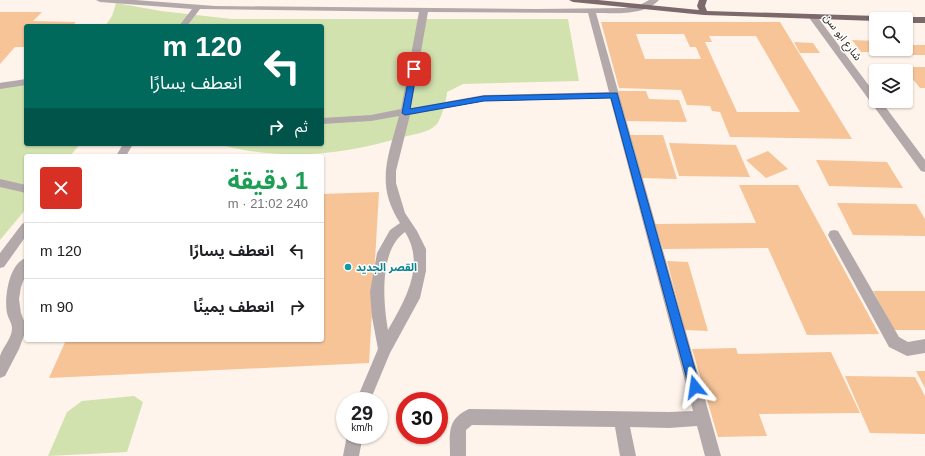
<!DOCTYPE html>
<html lang="ar">
<head>
<meta charset="utf-8">
<style>
	body { margin:0; font-family:Helvetica,"Noto Sans Arabic",sans-serif; background:#f6f6f6; color:#202124; direction:rtl; height:100vh; display:flex; flex-direction:column; font-size:15px; white-space:nowrap }
	* { box-sizing:border-box; margin:0 }
	p { font-size:13px; color:#757577 }
	.icon { flex:none; width:22px; height:22px; fill:none; stroke:currentColor; stroke-width:2; stroke-linecap:round; stroke-linejoin:round }
	.map { position:relative; flex:1; overflow:hidden; direction:ltr }
	.sheet { position:absolute; left:24px; top:154px; width:300px; height:188px; display:flex; flex-direction:column; background:#fff; border-radius:4px; box-shadow:0 1px 3px #0004; direction:rtl }
	.sheet>* { flex:none }
	.hud { position:absolute; left:24px; top:24px; width:300px; height:122px; border-radius:4px; box-shadow:0 1px 3px #0004; direction:rtl; background:#00695c; color:#fff; overflow:hidden }
	.fabs { position:absolute; left:869px; top:12px; display:grid; gap:8px }
	.fabs a { display:grid; place-items:center; width:44px; height:44px; border-radius:4px; background:#fff; box-shadow:0 1px 3px #0004; font-size:20px }
	.speed { position:absolute; left:336px; top:392px; display:flex; gap:8px; font-size:20px; font-weight:700; text-align:center }
	.speed>* { display:grid; place-content:center; width:52px; height:52px; border-radius:50%; background:#fff; box-shadow:0 1px 3px #0004; line-height:1 }
	.speed small { font-size:10px; font-weight:400 }
	.speed .limit { border:6px solid #d22; background:#fff; color:#111 }
	.pin { position:absolute; display:grid; place-items:center; width:34px; height:34px; color:#fff; margin:-17px; border-radius:8px; box-shadow:0 2px 6px #0006 }
	.me { position:absolute; width:44px; margin:-22px; rotate:345deg; stroke-linejoin:round; filter:drop-shadow(0 0 3px #0008) }
	.turn { display:flex; align-items:center; gap:14px; height:84px; padding:0 16px; font-size:18px }
	.turn .icon { width:52px; height:52px; stroke-width:2.5 }
	.turn b { display:block; font-size:28px; line-height:34px }
	.then { display:flex; align-items:center; height:38px; padding:0 16px; background:#0003; gap:8px; font-size:15px }
	.round { display:grid; place-items:center; flex:none; width:42px; height:42px; border-radius:4px; background:#f6f6f6 }
	.summary { display:flex; align-items:center; justify-content:space-between; height:68px; padding:0 16px }
	h1 { font-size:24px; font-weight:700; line-height:30px; color:#1e9e55 }
	ul { padding:0; list-style:none }
	li { display:flex; align-items:center; gap:12px; height:56px; padding:0 16px; border-top:1px solid #e0e0e0 }
	li div { flex:1 }
	li b { display:block; font-size:15px }
	li em { font-style:normal }
	.map>svg:first-child { display:block }
	.green { fill:#d2e2af }
	.building { fill:#f7c498; fill-rule:evenodd }
	.lines { fill:none; stroke-linecap:round; stroke-linejoin:round }
	.minor { fill:#b3a9aa; fill-rule:evenodd }
	.major { fill:#7b696b; fill-rule:evenodd }
	.route { fill:#1a73e8; stroke:#114b97 }
	.culture-dot { fill:#0f9aa8; stroke:#fff; stroke-width:1.5 }
	.labels { text-anchor:middle; stroke-width:3; stroke-linejoin:round; paint-order:stroke }
	.street-label { font-size:11px; fill:#2e2823; stroke:#fff }
	.culture-label { font-size:11px; font-weight:bold; fill:#0d838f; stroke:#fff; text-anchor:start }
</style>
</head>
<body>
<div class="map">
<svg width="925" height="456" viewBox="0 0 925 456">
	<rect width="100%" height="100%" fill="#fff4eb"/>
	<path class="green" d="M116 3 161 11 232 19H568L579 81 463 84 447 92C447 99 441 119 437 124 429 133 414 134 403 137 353 152 302 159 250 151 240 149 230 148 220 144H322V26H105L112 16Z
		M26 81V144H80L70 156H26V209L0 240V83L3 82Z
		M134 396 143 402 127 452 48 456 67 412 82 401Z"/>
	<path class="building" d="M0 12H42L33 21 76 22 72 26H26V47H15L0 64Z
		M601 22H780L852 139 730 137 720 112 712 111 710 106 687 105 681 90 619 88ZM636 34H684L690 47H696L701 59H645ZM709 36H756L800 112H737L705 42H712Z
		M852 40 876 41V49H888L891 52H861Z
		M794 42 813 43 820 53H800Z
		M906 45H925V55H898L893 49H906Z
		M885 66 897 71H879Z
		M903 67H925V88H920Z
		M618 91H646L649 99 679 100 687 122 625 121Z
		M630 135H663L677 179 642 178Z
		M669 143 736 145 750 177 679 176Z
		M768 151 788 169 766 178 746 160Z
		M816 160 887 162 903 188 829 186Z
		M739 185H798L879 334 807 335 768 248 663 249 655 224 756 223Z
		M379 192 369 363 49 378 66 340H322V194Z
		M837 203 916 204 925 219V236L853 235Z
		M667 261 688 262 708 331 685 330Z
		M873 291H925V330H894Z
		M736 348 738 354 831 352 860 413 759 414 767 436 718 437 692 349Z
		M916 371H925V388Z
		M845 376 915 377 925 396V434L870 433Z"/>
	<g class="lines">
		<path class="minor" d="M96 0H135L215 6 537 9 624 8 640 5 649 0H659C644 16 616 13 596 13L721 456H705L697 426 669 428 630 427 636 456H620L615 427 472 425 466 430V456H450C450 435 446 419 469 409L669 412 693 411 610 98 484 101 410 115 396 171V183L405 213 417 231 426 249V271L420 298 390 353 370 401H356L378 349 372 317 370 292 377 253 390 230 400 223C375 184 388 157 399 116L371 121 322 124V118L371 115 401 109 419 12 200 9 187 26H179L192 9 100 2ZM428 12 588 13 609 92 484 95 411 108ZM405 232C426 265 405 300 388 330 383 302 379 250 405 232Z
			M813 14 816 15 876 95V101H881L925 160V172L921 171 810 19 809 17 810 15Z
			M26 79V85L0 89V83Z
			M123 144H133L126 156H116Z
			M0 179 26 185V193L0 187Z
			M26 222V236L4 267 0 268V253L22 224Z
			M834 230 838 231 899 337 908 342 925 339V353L907 356 889 347 828 235 830 231Z
			M26 258V274L21 287 19 299 21 313 26 326 25 333 19 349 5 376 0 378C0 372 0 362 0 356 3 346 12 339 12 328 12 323 8 318 7 313 4 298 9 263 26 258Z
			M347 435H363L359 456H343Z"/>
		<path class="major" d="M569 0H598L699 10 697 6 699 0H707L705 6 707 11 878 16 882 19H876V21L704 15 573 2Z
			M906 17H925V23H906V19H902Z"/>
	</g>
	<path class="route" d="M411 67H414L417 69 410 109 484 96 617 93 700 387 699 391 695 393 691 391 689 387 611 98 484 101 405 115 402 113Z"/>
	<circle class="culture-dot" cx="348" cy="267" r="4"/>
	<g class="labels">
		<g class="street-label">
			<text transform="translate(843 37) rotate(53)" y="4">شارع ابو سن</text>
		</g>
		<g class="culture-label">
			<text x="356" y="271">القصر الجديد</text>
		</g>
	</g>
</svg>
<div class="fabs">
<a><svg class="icon" aria-label="search" viewBox="0 0 24 24"><circle cx="10" cy="10" r="6"/><path d="M15 15l6 6"/></svg></a>
<a><svg class="icon" aria-label="layers" viewBox="0 0 24 24"><path d="M12 4l9 5-9 5-9-5zM3 14l9 5 9-5"/></svg></a>
</div>
<div class="speed"><div>29<small>km/h</small></div><div class="limit">30</div></div>
<div class="pin" style="left:414px;top:69px;background:#d93025"><svg class="icon" aria-label="arrive" viewBox="0 0 24 24"><path d="M6 21V4h12l-3 4 3 4H6"/></svg></div>
<svg class="me" style="left:695px;top:387px" viewBox="-20 -20 40 40"><path d="M0-17L14 15 0 8-14 15z" fill="#1a73e8" stroke="#fff" stroke-width="4"/></svg>
<div class="hud">
<div class="turn"><svg class="icon" aria-label="left" viewBox="0 0 24 24"><path d="M17 20v-9H6M10 6l-5 5 5 5"/></svg><div><b>120 m</b>انعطف يسارًا</div></div>
<div class="then">ثم<svg class="icon" aria-label="right" viewBox="0 0 24 24"><path d="M7 20v-9h11M14 6l5 5-5 5"/></svg></div>
</div>
<section class="sheet">
<div class="summary"><div><h1>1 دقيقة</h1><p>240 m · 21:02</p></div><a class="round" style="background:#d93025;color:#fff"><svg class="icon" aria-label="close" viewBox="0 0 24 24"><path d="M6 6l12 12M18 6L6 18"/></svg></a></div>
<ul>
<li><svg class="icon" aria-label="left" viewBox="0 0 24 24"><path d="M17 20v-9H6M10 6l-5 5 5 5"/></svg><div><b>انعطف يسارًا</b></div><em>120 m</em></li>
<li><svg class="icon" aria-label="right" viewBox="0 0 24 24"><path d="M7 20v-9h11M14 6l5 5-5 5"/></svg><div><b>انعطف يمينًا</b></div><em>90 m</em></li>
</ul>
</section>
</div>
</body>
</html>
